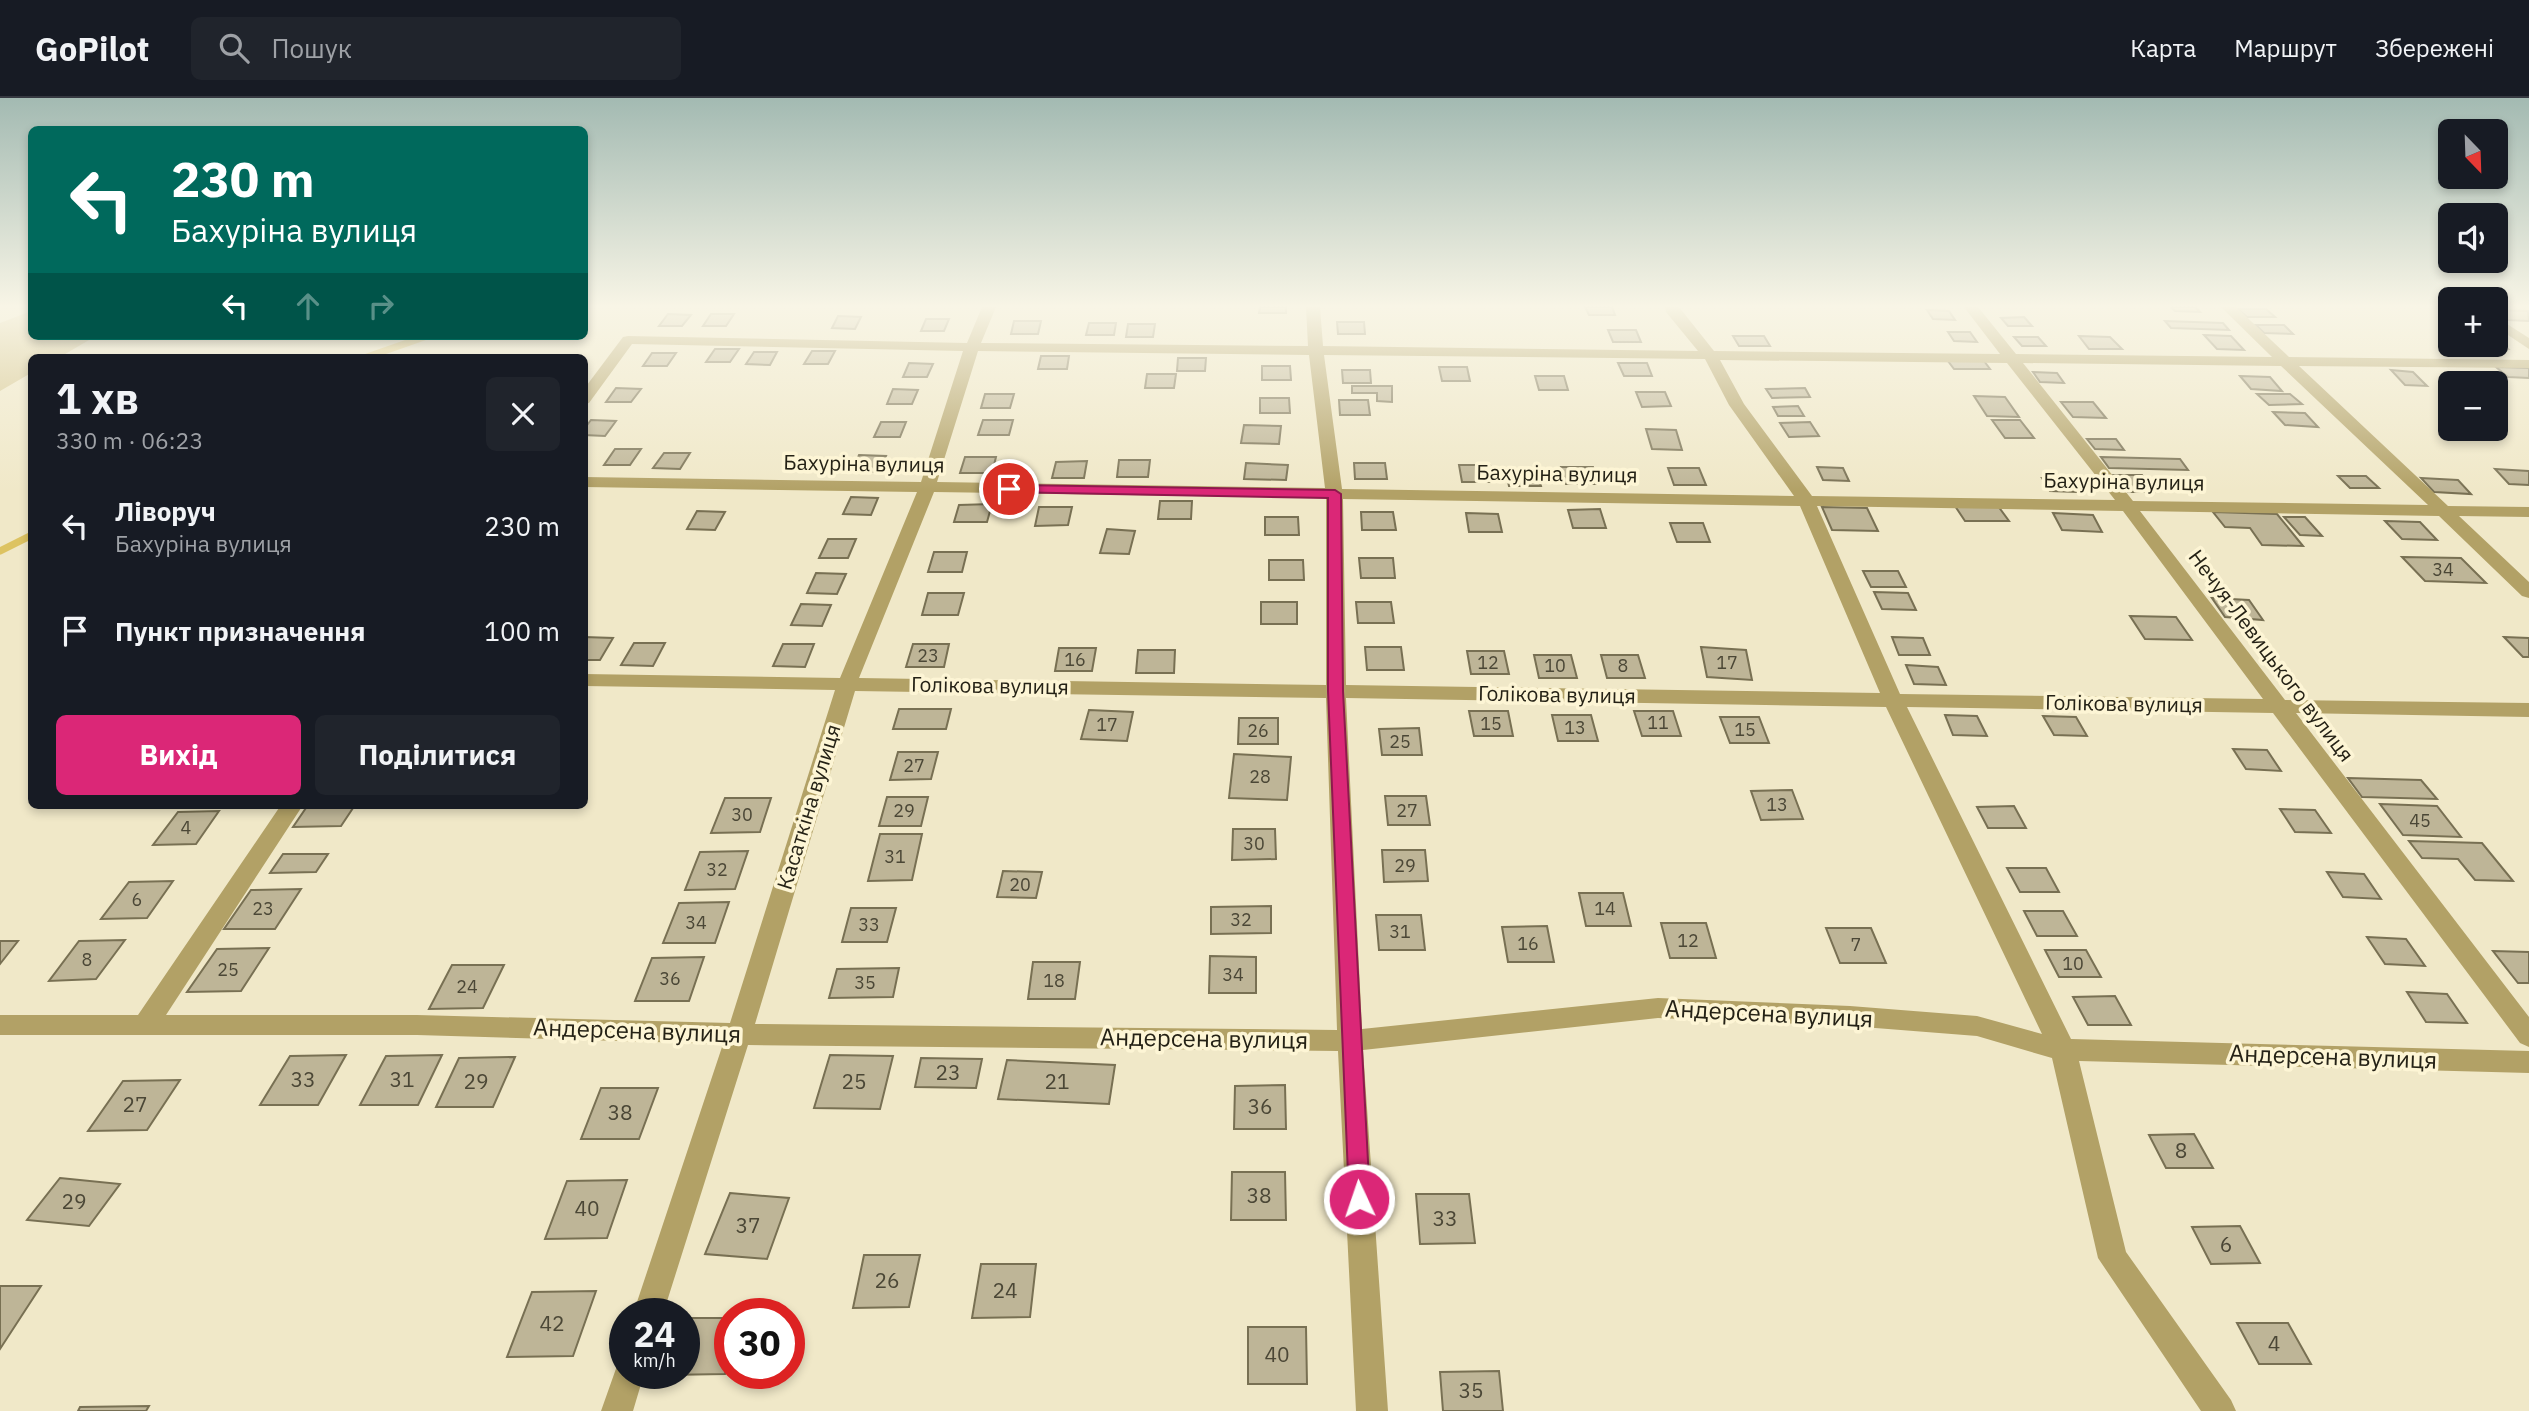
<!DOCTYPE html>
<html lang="uk">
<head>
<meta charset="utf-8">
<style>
	body { margin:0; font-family:"IBM Plex Sans",sans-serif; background:#20242c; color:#f1f3f6; height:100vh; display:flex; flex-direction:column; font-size:26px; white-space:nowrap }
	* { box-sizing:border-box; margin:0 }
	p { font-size:23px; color:#9ea1a6 }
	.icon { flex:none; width:38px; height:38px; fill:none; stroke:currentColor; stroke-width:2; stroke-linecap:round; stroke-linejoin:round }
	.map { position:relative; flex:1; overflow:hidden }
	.drawer { position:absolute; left:28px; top:256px; width:560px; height:455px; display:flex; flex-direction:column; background:#171b24; border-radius:10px; box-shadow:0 4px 10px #0003 }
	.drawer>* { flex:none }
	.guide { position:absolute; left:28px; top:28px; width:560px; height:214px; border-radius:10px; box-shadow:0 4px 10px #0003; background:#00695c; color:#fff; overflow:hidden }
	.needle { width:46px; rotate:157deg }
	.tools { position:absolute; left:2438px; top:21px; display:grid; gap:14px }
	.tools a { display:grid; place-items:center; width:70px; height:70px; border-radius:10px; background:#171b24; box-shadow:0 4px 10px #0003; font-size:35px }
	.speed { position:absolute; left:609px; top:1200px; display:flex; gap:14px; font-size:35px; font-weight:700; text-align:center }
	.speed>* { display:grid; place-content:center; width:91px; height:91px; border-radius:50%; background:#171b24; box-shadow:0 4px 10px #0003; line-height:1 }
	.speed small { font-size:18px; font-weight:400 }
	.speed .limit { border:10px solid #d22; background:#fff; color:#111 }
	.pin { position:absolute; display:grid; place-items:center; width:60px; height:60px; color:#fff; margin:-30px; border:4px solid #fff; border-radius:50%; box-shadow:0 2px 7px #0007 }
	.me { position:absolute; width:77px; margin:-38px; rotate:357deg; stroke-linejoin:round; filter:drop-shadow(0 0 5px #0008) }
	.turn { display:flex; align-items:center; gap:24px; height:147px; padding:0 28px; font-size:32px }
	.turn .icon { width:91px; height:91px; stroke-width:2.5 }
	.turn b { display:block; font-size:49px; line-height:60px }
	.lanes { display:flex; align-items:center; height:66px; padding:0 28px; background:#0003; justify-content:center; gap:35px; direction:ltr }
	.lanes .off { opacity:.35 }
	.round { display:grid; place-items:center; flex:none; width:74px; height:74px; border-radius:10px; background:#20242c }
	.headline { display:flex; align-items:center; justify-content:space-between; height:119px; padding:0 28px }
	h1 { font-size:42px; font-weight:800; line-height:52px }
	.button { display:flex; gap:14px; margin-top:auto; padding:14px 28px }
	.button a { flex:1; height:80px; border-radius:10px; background:#db2777; color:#fff; font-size:28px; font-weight:800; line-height:80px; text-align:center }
	.button a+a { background:#20242c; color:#f1f3f6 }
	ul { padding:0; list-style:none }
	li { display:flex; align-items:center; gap:21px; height:105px; padding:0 28px }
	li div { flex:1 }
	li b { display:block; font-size:26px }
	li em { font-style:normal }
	header { display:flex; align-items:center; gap:42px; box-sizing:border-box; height:98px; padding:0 35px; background:#171b24; border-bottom:2px solid #363941 }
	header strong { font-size:33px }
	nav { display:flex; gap:38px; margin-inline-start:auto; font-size:24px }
	.search { width:490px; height:63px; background:#20242c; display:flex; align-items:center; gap:18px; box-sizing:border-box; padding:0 24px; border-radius:10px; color:#9ea1a6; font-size:26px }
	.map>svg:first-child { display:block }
	.green { fill:#d2c289 }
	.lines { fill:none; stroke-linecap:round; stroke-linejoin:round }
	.stream { stroke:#ddc362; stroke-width:7 }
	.building { fill:#beb597; stroke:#787053; stroke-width:2 }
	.minor { fill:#b2a166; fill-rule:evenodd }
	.route { fill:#db2777; stroke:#8e194d; stroke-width:2 }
	.labels { text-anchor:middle; stroke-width:7; stroke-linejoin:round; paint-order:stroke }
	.number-label { font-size:18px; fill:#4b4736 }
	.street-label { font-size:21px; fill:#252216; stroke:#fdf5d5 }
	.near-number-label { font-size:21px; fill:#4b4736 }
	.near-street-label { font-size:24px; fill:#252216; stroke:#fdf5d5 }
</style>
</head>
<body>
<header>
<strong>GoPilot</strong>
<div class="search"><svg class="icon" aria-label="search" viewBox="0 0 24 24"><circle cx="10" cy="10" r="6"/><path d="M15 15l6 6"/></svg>Пошук</div>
<nav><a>Карта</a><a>Маршрут</a><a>Збережені</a></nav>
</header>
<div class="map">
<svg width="2529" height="1313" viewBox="0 0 2529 1313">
	<rect width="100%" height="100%" fill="#f0e8c8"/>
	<path class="green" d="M31 213 32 238H96L60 259H32L31 275 0 293V225Z"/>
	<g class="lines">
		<path class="stream" d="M367 259 427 238
			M0 453 32 437"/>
	</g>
	<path class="building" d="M1260 209H1286V215H1259Z
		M1585 209H1612L1615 217H1589Z
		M2171 209H2195L2200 214 2175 213Z
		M2238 211H2266L2275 219H2247Z
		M1927 212 1949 213 1955 222 1933 221Z
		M2496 212 2528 213 2529 223 2508 222Z
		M668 216 691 217 682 228H659Z
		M711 216H734L726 228H703Z
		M838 218 861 219 855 231 832 230Z
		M2024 219 2032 228H2008L2001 220Z
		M926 221H949L944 233H921Z
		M1014 223H1041L1038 236H1011Z
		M2165 223 2223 225 2229 232 2171 230Z
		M1337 224H1364L1365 236H1338Z
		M1089 225H1116L1114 237H1086Z
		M1128 226H1155L1153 239H1126Z
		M2256 227H2284L2293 236 2264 235Z
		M1608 232H1636L1641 244H1613Z
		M1948 234H1970L1977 244 1954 243Z
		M2204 237 2231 238 2244 252 2217 251Z
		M1733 238H1764L1770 248H1739Z
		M2079 238 2110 239 2122 251H2089Z
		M2014 239H2038L2046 248H2022Z
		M2496 240 2508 251 2476 250 2472 247H2496Z
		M715 251H739L730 264H706Z
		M812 253H835L828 266H804Z
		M754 254H777L770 267 746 266Z
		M652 255H676L667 268H643Z
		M1041 258H1069L1067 271H1038Z
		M1178 260H1206L1205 273H1177Z
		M1948 263H1984L1990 271H1954Z
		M909 265 933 266 927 279H903Z
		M1618 265H1647L1652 278H1624Z
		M1262 268H1290L1291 282H1262Z
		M1439 269H1467L1470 283H1442Z
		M2496 269 2529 270V280L2508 279Z
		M1342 272H1370L1371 285H1343Z
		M2391 272 2413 274 2427 288 2405 287Z
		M2033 274 2057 275 2064 285 2040 284Z
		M1147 276H1176L1174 290H1145Z
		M1535 278H1564L1568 292H1539Z
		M2240 278 2270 279 2282 293 2251 291Z
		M1352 288H1392V304L1377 303V295H1352Z
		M616 290 641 291 631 304H606Z
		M1805 290 1810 299 1772 300 1766 291Z
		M893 291 918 292 912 306H887Z
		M1636 294H1665L1671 308 1642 309Z
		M985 296H1014L1010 310H981Z
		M2257 296H2290L2302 306 2269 307Z
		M1974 298 2005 299 2019 319 1987 318Z
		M1260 300H1289L1290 315H1260Z
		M1339 302H1368L1370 317H1340Z
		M2061 304H2093L2106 320 2073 319Z
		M1798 308 1804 318H1778L1773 309Z
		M2273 314 2305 315 2318 329 2285 327Z
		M591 322 616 323 605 338 584 337V331Z
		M983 322H1013L1009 337H978Z
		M1992 322H2020L2034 340H2005Z
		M881 324H906L900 339H874Z
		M1810 324 1819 338 1789 339 1780 325Z
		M1244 327 1281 328 1279 346 1241 345Z
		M1646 331 1676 332 1682 352 1652 351Z
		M2087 341H2116L2124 352 2095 351Z
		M615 351H641L630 367H604Z
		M664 355H690L680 371 653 370Z
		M859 357 886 358 879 374 852 373Z
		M965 359H996L992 375H960Z
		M2101 359 2180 361 2188 372 2109 370Z
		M1119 362H1150L1148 379H1117Z
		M1087 363 1084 380H1052L1056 364Z
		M1246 365 1288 367 1286 382 1244 381Z
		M1354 365H1385L1387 381H1355Z
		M1459 367H1490L1493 384H1462Z
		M1561 369H1593L1598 386H1566Z
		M1817 369 1843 370 1849 383 1823 382Z
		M1668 370H1699L1706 387H1674Z
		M1505 371H1536L1541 388H1509Z
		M2495 371 2529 373V387L2509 386Z
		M2114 377H2142L2156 394H2128Z
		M2338 378H2366L2379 390H2350Z
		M2042 380 2068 381 2077 394 2050 393Z
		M2421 380 2458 382 2471 396 2434 394Z
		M851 399 878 400 871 417 843 416Z
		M1160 403H1192L1191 421H1158Z
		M992 406 987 424H954L959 407Z
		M1955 408H1998L2009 423H1965Z
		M1039 409H1072L1068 427 1035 428Z
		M1822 409 1867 410 1878 433 1832 432Z
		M1600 411 1606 430H1573L1568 412Z
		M697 413 725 414 715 432 687 431Z
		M1361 414H1393L1396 432H1362Z
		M2213 414 2277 416 2303 448 2262 447 2250 430 2225 429Z
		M1466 415 1498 416 1502 434H1469Z
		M2053 415 2093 417 2102 434 2062 432Z
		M1265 419H1298L1299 437H1265Z
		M2284 419H2305L2322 438 2300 437Z
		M2385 423 2420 424 2437 442 2402 441Z
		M1670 425H1703L1710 444H1677Z
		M1107 431 1135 433 1129 456 1100 455Z
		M828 441H856L848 460H819Z
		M934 454H967L962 474H928Z
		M2402 459 2461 460 2486 485 2425 483Z
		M1359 460H1393L1395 480H1361Z
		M1269 462H1303L1304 482H1269Z
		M1863 473H1898L1906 489H1871Z
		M816 475 846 476 837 496 807 495Z
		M1874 494 1908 495 1916 512 1882 511Z
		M928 495H964L958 517H922Z
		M2212 500 2249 502 2263 522 2225 519Z
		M1261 504H1297V526H1261Z
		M1356 504H1391L1394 525H1358Z
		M801 506 831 507 822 528 791 527Z
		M2130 518 2176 519 2192 542 2145 541Z
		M584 539 613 540 600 562H584Z
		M1892 539 1923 540 1930 557H1899Z
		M2504 539 2529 540V559H2523Z
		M634 545H665L653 568 621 567Z
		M783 546H814L805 569 773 568Z
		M913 546H949L944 569H906Z
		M1365 549H1401L1404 572H1367Z
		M1701 549 1746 552 1752 582 1707 579Z
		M1059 550H1096L1092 573H1055Z
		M1138 552H1175L1174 575H1136Z
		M1467 553H1504L1509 576H1471Z
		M1534 557H1571L1577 580H1539Z
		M1601 557H1638L1645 580H1607Z
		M1906 567 1938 569 1946 587 1914 586Z
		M899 611H951L946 631H893Z
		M1089 612 1133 614 1127 643 1081 641Z
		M1469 613H1508L1513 638H1474Z
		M1634 613H1673L1681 638H1642Z
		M1552 617H1591L1598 643H1558Z
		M1945 617 1977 618 1987 638 1953 637Z
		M2043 618 2076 619 2087 638 2054 637Z
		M1720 619H1759L1769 645H1730Z
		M1239 620H1278V646H1238Z
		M1419 630 1422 657H1382L1379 631Z
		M2233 651 2267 652 2281 673 2246 671Z
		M898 654H938L931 681 890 682Z
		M1234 656 1291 659 1287 702 1229 700Z
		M2348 680 2421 682 2437 701 2362 699Z
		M1792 692 1803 721 1761 722 1751 693Z
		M1385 698H1426L1430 727H1388Z
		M887 699H928L921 728H879Z
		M725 700H771L760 734 711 735Z
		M2380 706 2437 708 2461 739 2403 737Z
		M308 707H355L341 728 293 729Z
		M2014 708 2026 730H1988L1977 709Z
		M2280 711 2315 712 2331 735 2295 734Z
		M219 713 196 746 153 747 178 714Z
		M1233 731H1275L1276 761 1232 762Z
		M880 736H922L912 782 868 783Z
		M2409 743 2482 745 2513 783 2475 782 2458 761 2422 760Z
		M1382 752H1425L1428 783 1384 784Z
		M748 753 735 791 685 792 700 754Z
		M283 756H328L316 774 270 775Z
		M2007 770H2046L2059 794H2020Z
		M1003 773 1042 774 1036 800 997 799Z
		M2327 774 2364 776 2381 801 2343 799Z
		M173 783 147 820 101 821 129 784Z
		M301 791 275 831H224L251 792Z
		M1579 795H1623L1631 828H1586Z
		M729 804 715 845H663L679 805Z
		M1271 808V835L1211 836V809Z
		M851 810H896L887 844H842Z
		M2024 813H2063L2077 838H2037Z
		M1376 817H1421L1425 852H1379Z
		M1661 825H1706L1716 860H1670Z
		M1547 828 1554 864H1508L1502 829Z
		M1826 830H1871L1886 865H1840Z
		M2367 839 2406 841 2425 868 2385 866Z
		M125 842 96 881 49 883 79 843Z
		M0 843H18L0 866Z
		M269 850 241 893 187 894 217 851Z
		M2045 852H2086L2101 879H2059Z
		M2493 853 2529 854V885H2518Z
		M1210 858 1256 859V895H1209Z
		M704 859 689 903H635L652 860Z
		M1033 864H1080L1075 901H1028Z
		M452 867H504L483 910 429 911Z
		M899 870 893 899 829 900 837 871Z
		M2407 894 2447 896 2467 925 2426 924Z
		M2115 898 2131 927H2088L2073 899Z
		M346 957 318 1007H260L290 958Z
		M442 957 418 1007H360L386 958Z
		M830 957 893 958 880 1011 814 1010Z
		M515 959 493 1009H436L459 960Z
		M921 960 982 961 976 990 915 989Z
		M1007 962 1115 967 1109 1006 998 1001Z
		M180 982 147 1032 88 1033 123 983Z
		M1285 987 1286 1031H1234L1235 988Z
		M601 990H658L639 1041H581Z
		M2194 1036 2213 1070H2166L2149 1037Z
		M1232 1074H1285L1286 1122H1231Z
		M60 1080 120 1086 89 1128 27 1122Z
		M627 1082 607 1140 545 1141 567 1083Z
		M730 1095 789 1100 767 1161 705 1156Z
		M1416 1096H1469L1475 1145 1420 1146Z
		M2240 1128 2260 1165 2211 1166 2192 1129Z
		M864 1157H920L909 1209 853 1210Z
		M981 1166H1036L1030 1219 972 1220Z
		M0 1188H41L0 1251Z
		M596 1193 573 1258 507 1259 532 1194Z
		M684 1220H730V1257L725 1276 665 1277 684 1276Z
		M2237 1225H2288L2311 1266H2259Z
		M1248 1229H1306L1307 1286H1248Z
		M1499 1273 1503 1313H1443L1440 1274Z
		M149 1308 146 1313H78L80 1309Z"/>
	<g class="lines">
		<path class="minor" d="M982 209H996L981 245 1308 248 1306 209H1320L1323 248 1698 253 1666 214 1665 209H1679L1714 253 2000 256 1964 209H1978L2016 256 2272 259 2221 209H2236L2289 259 2529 262V270L2299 268 2448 408 2529 409V419L2459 418 2529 484V500L2522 498 2439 418 2140 413 2285 602 2529 605V619L2296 615 2529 919V949L2520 945 2273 615 1907 609 2071 941 2529 953V975L2079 963 2126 1154 2231 1302 2236 1313H2201L2098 1160 2052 960 1977 938 1850 928 1658 920 1363 952 1388 1313H1356L1338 953 748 947 663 1216H633L723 946 417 937H0V917H138L281 707H303L166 917H417L730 925 835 592 584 588V576L840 580 917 394 584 389V379L921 384 963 253 632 246 589 305 584 306V291L623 239 628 238 967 245ZM978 253 1309 257 1325 390 937 384ZM1324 257 1705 261 1729 307 1794 398 1342 391ZM1720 262 2007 265 2115 402 1812 398 1744 306ZM2023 265 2281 268 2428 407 2133 403ZM934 394 1326 400V587L859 580ZM1343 401 1800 408 1880 595 1346 587ZM1817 408 2123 413 2263 601 1900 596ZM855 593 1326 600 1337 932 755 926ZM1346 600 1886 609 2042 936 1977 918 1850 908 1658 900 1362 931Z
			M2496 219 2529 240V251L2496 229Z
			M625 1262V1276H644L633 1313H601L618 1265Z"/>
	</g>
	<linearGradient id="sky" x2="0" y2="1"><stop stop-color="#a3bab2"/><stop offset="0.53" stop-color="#f8f5e6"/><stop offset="1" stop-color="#f8f5e6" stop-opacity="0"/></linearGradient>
	<rect width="2529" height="393" fill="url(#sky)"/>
	<path class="route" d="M1009 387 1335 392 1341 396 1343 593 1370 1101 1367 1108 1359 1111 1352 1108 1349 1101 1328 593V400L1004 394 1003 391Z"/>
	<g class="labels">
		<g class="number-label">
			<text x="2443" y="478">34</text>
			<text x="928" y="564">23</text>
			<text x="1075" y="568">16</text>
			<text x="1488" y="571">12</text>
			<text x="1727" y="571">17</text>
			<text x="1555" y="574">10</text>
			<text x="1623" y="574">8</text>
			<text x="1658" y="631">11</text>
			<text x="1491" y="632">15</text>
			<text x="1107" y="633">17</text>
			<text x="1575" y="636">13</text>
			<text x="1745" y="638">15</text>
			<text x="1258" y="639">26</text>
			<text x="1400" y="650">25</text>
			<text x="914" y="674">27</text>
			<text x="1260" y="685">28</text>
			<text x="1777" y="713">13</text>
			<text x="904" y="719">29</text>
			<text x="1407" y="719">27</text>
			<text x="742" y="723">30</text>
			<text x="2420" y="729">45</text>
			<text x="186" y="736">4</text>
			<text x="1254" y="752">30</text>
			<text x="895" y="765">31</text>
			<text x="1405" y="774">29</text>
			<text x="717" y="778">32</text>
			<text x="1020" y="793">20</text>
			<text x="137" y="808">6</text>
			<text x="263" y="817">23</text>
			<text x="1605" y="817">14</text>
			<text x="1241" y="828">32</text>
			<text x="696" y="831">34</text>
			<text x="869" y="833">33</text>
			<text x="1400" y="840">31</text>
			<text x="1688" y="849">12</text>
			<text x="1528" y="852">16</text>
			<text x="1856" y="853">7</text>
			<text x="87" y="868">8</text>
			<text x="2073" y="872">10</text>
			<text x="228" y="878">25</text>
			<text x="1233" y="883">34</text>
			<text x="670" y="887">36</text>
			<text x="1054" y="889">18</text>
			<text x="865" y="891">35</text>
			<text x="467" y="895">24</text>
		</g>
		<g class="street-label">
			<text transform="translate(864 366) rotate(1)" y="7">Бахуріна вулиця</text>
			<text transform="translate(1557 376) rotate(1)" y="7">Бахуріна вулиця</text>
			<text transform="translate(2124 384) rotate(1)" y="7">Бахуріна вулиця</text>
			<text transform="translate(2271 558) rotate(53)" y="7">Нечуя-Левицького вулиця</text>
			<text transform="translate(990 588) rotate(1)" y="7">Голікова вулиця</text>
			<text transform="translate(1557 597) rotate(1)" y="7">Голікова вулиця</text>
			<text transform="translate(2124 606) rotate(1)" y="7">Голікова вулиця</text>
			<text transform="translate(809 709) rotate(-73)" y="7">Касаткіна вулиця</text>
		</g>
		<g class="near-number-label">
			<text x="948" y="982">23</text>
			<text x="303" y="989">33</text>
			<text x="402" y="989">31</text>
			<text x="476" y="991">29</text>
			<text x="854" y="991">25</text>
			<text x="1057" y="991">21</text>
			<text x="135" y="1014">27</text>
			<text x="1260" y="1016">36</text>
			<text x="620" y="1022">38</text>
			<text x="2181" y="1060">8</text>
			<text x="1259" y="1105">38</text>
			<text x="74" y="1111">29</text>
			<text x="587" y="1118">40</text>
			<text x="1445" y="1128">33</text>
			<text x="748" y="1135">37</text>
			<text x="2226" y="1154">6</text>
			<text x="887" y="1190">26</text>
			<text x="1005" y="1200">24</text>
			<text x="552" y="1233">42</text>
			<text x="2274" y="1253">4</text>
			<text x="1277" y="1264">40</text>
			<text x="1471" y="1300">35</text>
		</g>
		<g class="near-street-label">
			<text transform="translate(1769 916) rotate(3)" y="8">Андерсена вулиця</text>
			<text transform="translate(637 933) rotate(2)" y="8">Андерсена вулиця</text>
			<text transform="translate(1204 941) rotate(1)" y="8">Андерсена вулиця</text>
			<text transform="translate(2333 959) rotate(2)" y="8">Андерсена вулиця</text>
		</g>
	</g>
</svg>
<div class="tools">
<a><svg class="needle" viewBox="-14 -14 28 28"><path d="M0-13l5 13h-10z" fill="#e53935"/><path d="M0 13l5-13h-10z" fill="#9ea1a6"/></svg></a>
<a><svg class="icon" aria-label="sound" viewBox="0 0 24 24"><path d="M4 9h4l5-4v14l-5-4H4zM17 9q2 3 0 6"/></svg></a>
<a>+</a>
<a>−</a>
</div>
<div class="speed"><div>24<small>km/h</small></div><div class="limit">30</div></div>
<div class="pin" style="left:1009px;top:391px;background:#d93025"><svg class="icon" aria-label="arrive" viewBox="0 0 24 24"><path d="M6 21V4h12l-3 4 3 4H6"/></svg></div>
<svg class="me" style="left:1359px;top:1101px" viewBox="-20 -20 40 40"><circle r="17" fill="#db2777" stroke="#fff" stroke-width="3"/><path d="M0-11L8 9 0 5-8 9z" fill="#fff"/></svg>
<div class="guide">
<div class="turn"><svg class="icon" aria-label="left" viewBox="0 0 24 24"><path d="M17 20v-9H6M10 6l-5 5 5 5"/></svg><div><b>230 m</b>Бахуріна вулиця</div></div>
<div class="lanes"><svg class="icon" aria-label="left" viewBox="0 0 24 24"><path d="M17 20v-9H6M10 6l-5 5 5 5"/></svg><svg class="icon off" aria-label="ahead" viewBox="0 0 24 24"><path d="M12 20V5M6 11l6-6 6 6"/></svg><svg class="icon off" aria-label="right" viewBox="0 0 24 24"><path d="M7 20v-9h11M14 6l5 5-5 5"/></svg></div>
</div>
<section class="drawer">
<div class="headline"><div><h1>1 хв</h1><p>330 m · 06:23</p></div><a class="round"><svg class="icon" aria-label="close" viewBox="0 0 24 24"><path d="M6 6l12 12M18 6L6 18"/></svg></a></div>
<ul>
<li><svg class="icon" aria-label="left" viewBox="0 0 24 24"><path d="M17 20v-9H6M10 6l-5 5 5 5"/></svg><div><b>Ліворуч</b><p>Бахуріна вулиця</p></div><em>230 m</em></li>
<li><svg class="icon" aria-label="arrive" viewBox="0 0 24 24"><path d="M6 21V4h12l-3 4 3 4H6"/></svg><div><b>Пункт призначення</b></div><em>100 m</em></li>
</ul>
<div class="button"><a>Вихід</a><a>Поділитися</a></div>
</section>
</div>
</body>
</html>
